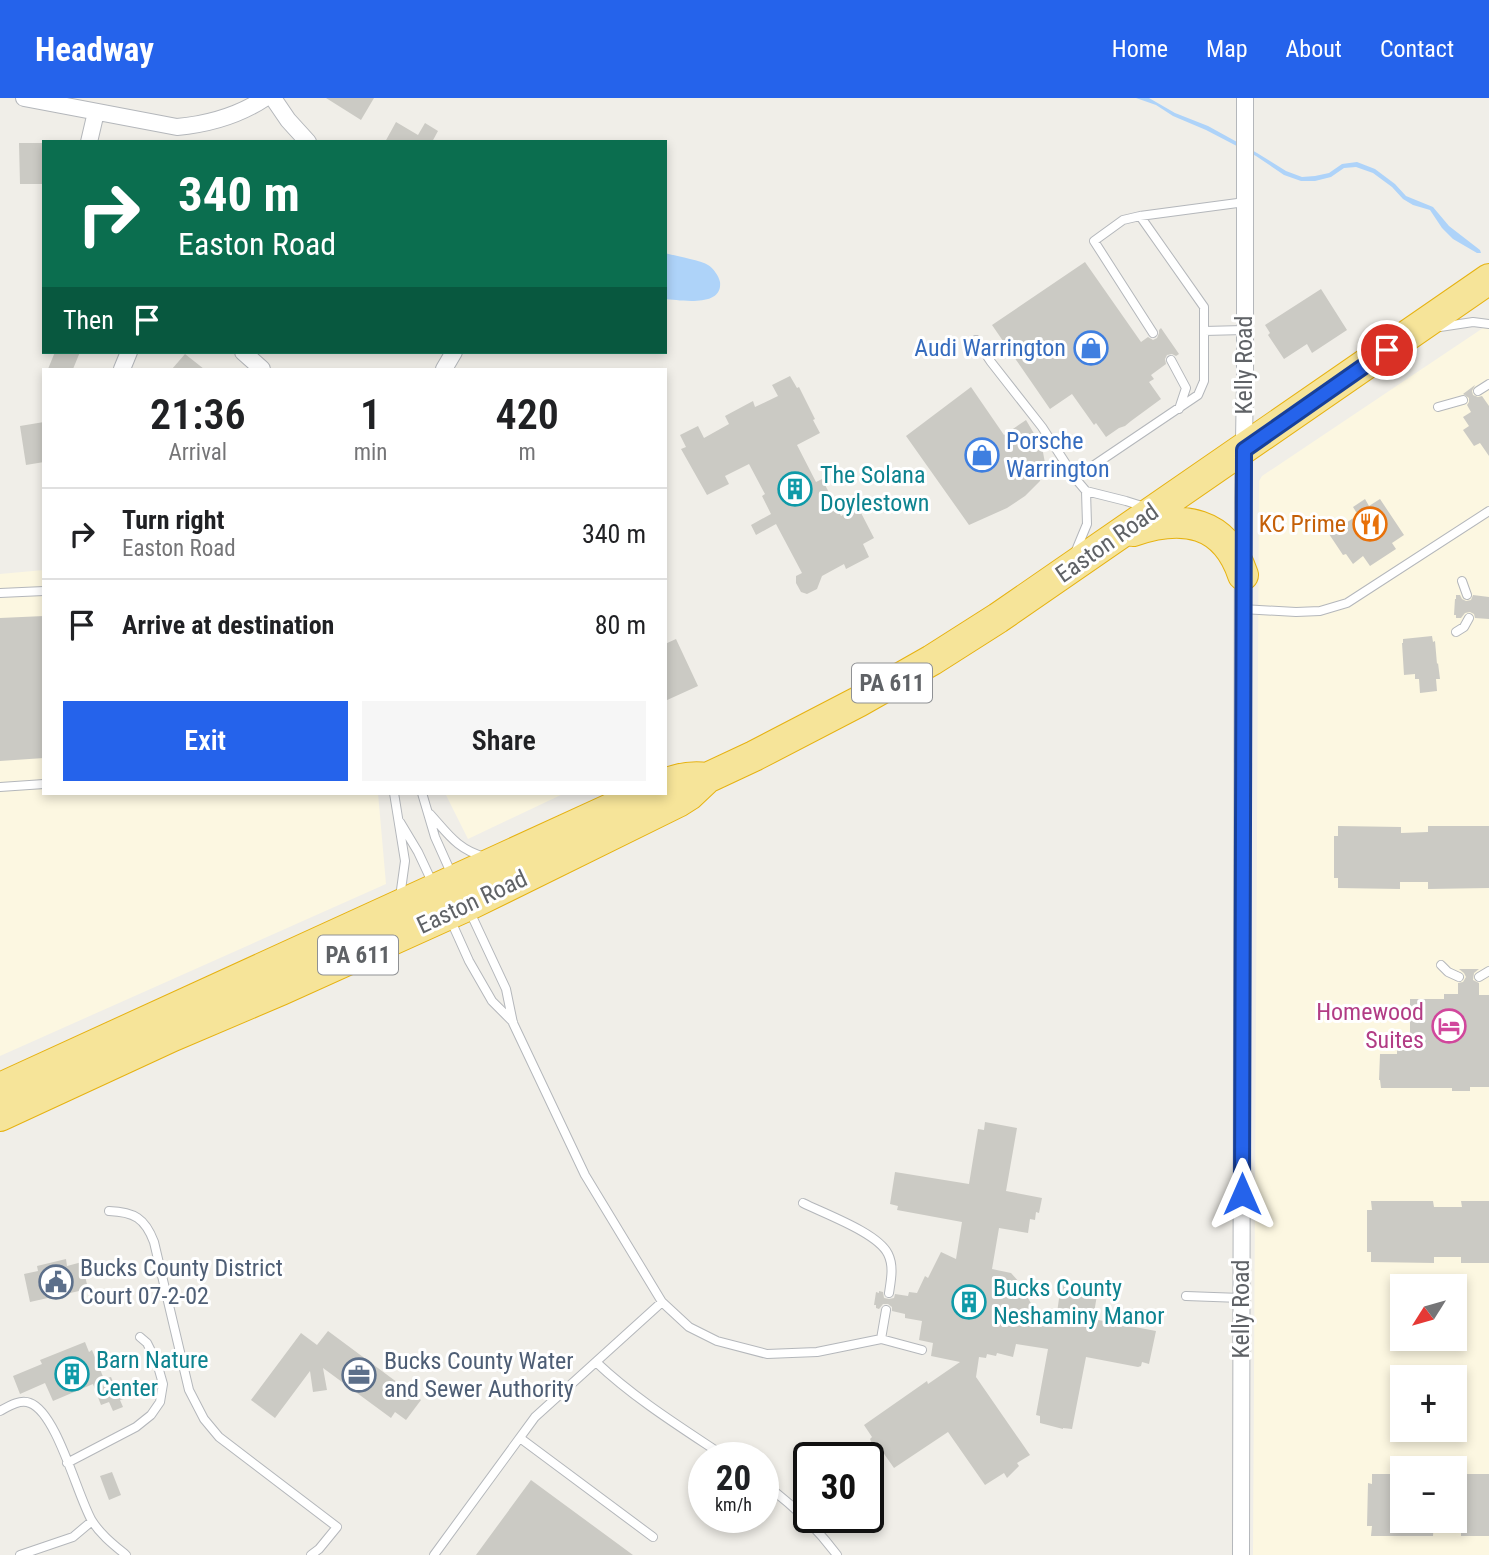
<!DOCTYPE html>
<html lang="en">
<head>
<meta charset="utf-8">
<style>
	body { margin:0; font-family:"Roboto Condensed",sans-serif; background:#f6f6f6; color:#202124; height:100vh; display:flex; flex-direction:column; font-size:26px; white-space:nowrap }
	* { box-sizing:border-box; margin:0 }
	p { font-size:23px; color:#757577 }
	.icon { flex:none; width:38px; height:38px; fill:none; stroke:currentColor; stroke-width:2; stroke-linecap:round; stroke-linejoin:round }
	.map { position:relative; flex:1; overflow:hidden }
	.sheet { position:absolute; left:42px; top:270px; width:625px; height:427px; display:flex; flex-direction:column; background:#fff; border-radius:0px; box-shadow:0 4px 10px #0003 }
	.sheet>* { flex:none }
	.top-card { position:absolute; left:42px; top:42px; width:625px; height:214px; border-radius:0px; box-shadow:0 4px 10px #0003; background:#0b6e4f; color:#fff; overflow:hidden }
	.needle { width:46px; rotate:233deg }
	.controls { position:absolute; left:1390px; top:1176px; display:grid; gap:14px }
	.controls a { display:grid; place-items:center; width:77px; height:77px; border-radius:0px; background:#fff; box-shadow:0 4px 10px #0003; font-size:35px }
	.speed { position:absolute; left:688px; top:1344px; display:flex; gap:14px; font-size:35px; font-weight:700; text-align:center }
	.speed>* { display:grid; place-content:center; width:91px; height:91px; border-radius:50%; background:#fff; box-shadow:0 4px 10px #0003; line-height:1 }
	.speed small { font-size:18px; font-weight:400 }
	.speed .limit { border:4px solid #111; border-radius:10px; background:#fff; color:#111 }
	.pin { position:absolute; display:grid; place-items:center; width:60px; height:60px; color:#fff; margin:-30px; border:4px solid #fff; border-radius:50%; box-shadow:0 2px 7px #0007 }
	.me { position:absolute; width:77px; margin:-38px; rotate:0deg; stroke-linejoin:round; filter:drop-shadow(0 0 5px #0008) }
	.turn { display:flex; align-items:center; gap:24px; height:147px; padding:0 21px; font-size:32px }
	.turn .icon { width:91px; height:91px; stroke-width:2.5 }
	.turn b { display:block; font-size:49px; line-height:60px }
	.then { display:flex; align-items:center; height:66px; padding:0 21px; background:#0003; gap:14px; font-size:26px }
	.eta { display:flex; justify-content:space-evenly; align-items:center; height:119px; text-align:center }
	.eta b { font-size:42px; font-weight:600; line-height:49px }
	.button { display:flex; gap:14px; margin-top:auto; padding:14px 21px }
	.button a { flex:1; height:80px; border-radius:0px; background:#2563eb; color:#fff; font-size:28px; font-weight:600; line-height:80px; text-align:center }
	.button a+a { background:#f6f6f6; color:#202124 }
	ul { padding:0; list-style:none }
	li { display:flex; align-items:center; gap:21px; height:91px; padding:0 21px; border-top:2px solid #e0e0e0 }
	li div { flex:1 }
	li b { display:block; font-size:26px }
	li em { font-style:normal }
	header { display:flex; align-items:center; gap:42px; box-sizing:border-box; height:98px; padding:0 35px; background:#2563eb; color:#fff }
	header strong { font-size:33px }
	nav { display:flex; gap:38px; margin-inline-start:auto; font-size:24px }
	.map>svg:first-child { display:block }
	.commercial { fill:#fcf7e1; fill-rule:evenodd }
	.water { fill:#aed3f9 }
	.building { fill:#cbcac4 }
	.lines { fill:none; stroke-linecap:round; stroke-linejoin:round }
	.lane-casing { stroke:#b4b7bb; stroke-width:10 }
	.street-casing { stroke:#b4b7bb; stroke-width:18 }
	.highway-casing { stroke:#e6b211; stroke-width:32 }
	.lane { stroke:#fff; stroke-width:8 }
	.street { stroke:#fff; stroke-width:16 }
	.highway { stroke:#f6e499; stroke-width:30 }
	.route-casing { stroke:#184099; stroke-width:18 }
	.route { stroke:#2563eb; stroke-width:12 }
	.labels { text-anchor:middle; stroke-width:6; stroke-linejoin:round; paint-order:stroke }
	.shield { fill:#fff; stroke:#8f9194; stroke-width:2 }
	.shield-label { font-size:23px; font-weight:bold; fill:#5f6266 }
	.shop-label { font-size:24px; fill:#366cbe; stroke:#fff; text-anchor:end }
	.street-label { font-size:24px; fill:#5f6266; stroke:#fff }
	.culture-label { font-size:24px; fill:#0d838f; stroke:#fff; text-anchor:start }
	.food-label { font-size:24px; fill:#c56008; stroke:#fff; text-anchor:end }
	.hotel-label { font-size:24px; fill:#b23c85; stroke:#fff; text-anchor:end }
	.service-label { font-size:24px; fill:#4e5e75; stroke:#fff; text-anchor:start }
</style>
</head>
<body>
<header>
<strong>Headway</strong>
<nav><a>Home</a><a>Map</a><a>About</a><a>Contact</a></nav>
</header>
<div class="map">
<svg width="1489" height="1457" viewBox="0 0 1489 1457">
	<rect width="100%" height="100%" fill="#f0eee8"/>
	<path class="commercial" d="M1489 226V1457H1253L1259 383 1262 378ZM1402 1188H1454V1241H1402ZM1402 1279H1454V1332H1402ZM1402 1370H1454V1423H1402Z
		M44 472V695H378L386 786 0 958V476Z
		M445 695H565L468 741Z"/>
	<path class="water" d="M1136 0H1149L1175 15 1208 28 1257 55 1286 73 1302 79 1315 78 1329 75 1342 66 1357 64 1375 71 1395 86 1406 98 1433 109 1449 128 1480 152 1481 155H1477L1453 141 1442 130 1430 112 1413 107 1403 101 1392 89 1373 75 1356 69 1344 70 1331 79 1315 83H1301L1284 77 1256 58 1206 32 1173 18 1156 7Z
		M665 155C675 158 700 162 708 167 713 170 719 178 720 184 723 210 679 202 665 201Z"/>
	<path class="building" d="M326 0H374L361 22Z
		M396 24 418 37 425 25 438 33 432 44H385Z
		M19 45H43L44 86H20Z
		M1085 164 1141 244 1148 239 1153 242 1157 240 1159 235V232L1161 230 1179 256 1176 258 1172 256 1167 257 1165 261 1166 266 1151 277 1154 281 1149 284 1161 301 1131 323 1125 328 1119 330 1106 339 1096 325 1094 327 1072 296 1050 311 992 227Z
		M1321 191 1347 232 1312 255 1307 246 1284 261 1268 237 1270 235 1265 227Z
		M55 254H80L73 271H48Z
		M185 256 204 271H172Z
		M790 278 797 290 799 289 815 321 813 322 820 335 797 347 816 384 822 381 841 418 858 409 874 440 863 446 869 459 846 471 844 466 822 478 817 491 807 496 801 494 796 485V478L802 475 776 426 756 437 751 427 771 416 762 398 765 396 749 366 725 378 729 386 707 397 681 351 686 349 680 337 698 328 704 340 729 326 725 318 753 303 755 309 778 298 772 287Z
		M1475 287 1472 293 1473 297 1478 299 1482 298 1489 308V358L1480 345 1474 348 1463 332 1469 328 1463 319 1471 314 1467 307 1469 304V300L1463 296Z
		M971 289 1004 337 1026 322 1042 349 1045 365 1040 383 1025 398 1007 410 969 427 906 338Z
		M44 324V364L26 367 20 328Z
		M1365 401 1369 408 1380 401 1404 437 1392 445 1396 451 1370 468 1363 458 1353 466 1346 456 1343 457 1329 436 1358 417 1353 409Z
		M1456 497H1460L1462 501 1466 503 1471 502 1473 497 1489 499V521L1475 520 1474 516 1470 514 1465 515 1461 520H1456V517H1454L1455 501H1456Z
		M44 518V660L0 663V520Z
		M1432 538 1433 544 1435 543 1437 566 1438 565 1440 581H1436L1437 593 1420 595 1419 581H1415V576L1404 577 1402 545H1403V541Z
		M676 541 698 588 665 603V546Z
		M1338 728 1401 729V735L1428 734V728H1489V790L1428 791V784H1400V791L1338 790V780H1334V738H1338Z
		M1459 871H1479L1474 875 1473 882 1479 885V897H1489V989H1470V993H1452V990H1381L1380 982H1379L1380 956H1397V952H1410V901H1444V896H1458V885L1463 884 1466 879 1464 875Z
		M985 1024 1017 1030 1006 1093 1042 1100 1039 1115 1036 1114 1035 1122 1030 1121 1028 1135 999 1130 992 1171 1011 1175 1020 1185 1034 1211 1057 1215 1061 1186 1075 1189 1076 1184H1082V1182L1099 1185 1093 1221 1156 1233 1149 1266 1142 1264 1141 1268 1138 1269 1086 1259 1072 1331 1063 1330V1331L1040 1325V1318L1036 1317 1048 1251 1016 1246 1013 1259 997 1255 996 1258 987 1256 986 1260 979 1259 976 1279 1030 1357 1017 1365 1019 1368 1007 1380 1004 1375 985 1387 948 1334 894 1370 882 1353 877 1357 870 1341 872 1339 864 1327 927 1283 928 1286 960 1264 931 1258 933 1245 919 1242 922 1223 905 1220V1216L892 1213V1209L888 1206H883L879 1211 876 1210V1207H874L876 1194 879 1195V1193L883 1194 884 1200 889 1201 894 1200 895 1196 908 1198 909 1194 917 1195 925 1178 928 1180 941 1154 956 1161 962 1124 897 1112 898 1108 890 1106 895 1074 969 1086 978 1031 984 1032Z
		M1371 1103H1433L1434 1109H1462L1461 1103H1489V1165H1461V1159H1434V1165L1371 1164V1154H1367V1112H1372Z
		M66 1161 67 1168 82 1164 88 1191 30 1204 24 1176 38 1173 37 1168Z
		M328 1233 421 1302 406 1322 395 1314 391 1320 323 1270 327 1292 313 1294 310 1273 275 1320 251 1302 301 1235 317 1247Z
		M85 1244 89 1254 92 1252 104 1281 111 1279 114 1286 120 1283 127 1300 120 1302 123 1309 113 1313 109 1304 101 1307 93 1286 53 1303 45 1285 20 1296 13 1278 42 1266 40 1262Z
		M112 1374 121 1397 109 1402 100 1378Z
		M1372 1376H1402V1423H1434L1433 1438H1371L1372 1428H1367L1368 1385 1372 1386Z
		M1462 1376H1489V1438H1461V1432L1454 1431V1382H1462Z
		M531 1382 633 1457H476Z"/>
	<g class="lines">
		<defs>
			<path id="lane" d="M1440 229 1473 224 1489 226
				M1204 233 1244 232
				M1153 235 1094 143 1123 122 1140 118 1245 104
				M976 242 991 264 1042 329 1075 380 1086 393 1126 403 1145 409
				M1171 262 1186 290 1179 311
				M1478 293 1489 286
				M1438 309 1463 302
				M1075 380 1198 297 1204 283V209L1140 118
				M1075 455 1087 426 1086 393
				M1462 483 1467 497
				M0 495 44 493
				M1242 511 1296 514 1320 513 1347 505 1489 413
				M1456 534 1464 529 1469 520
				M0 689 44 686
				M394 695 405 763 400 799
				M422 695 435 739 452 777
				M430 716C448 736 458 752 485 759
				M400 724 418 754 433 786
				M470 814 506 891 513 925 585 1077 662 1204 689 1229 717 1243 767 1256 817 1254 881 1241 886 1212
				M451 823 469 863 492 903 513 924
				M1441 867 1448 874 1459 879
				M1479 879 1489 873
				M803 1105C825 1116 878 1135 888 1156 894 1168 891 1182 889 1195
				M109 1113C134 1114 145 1120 154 1144L189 1292 204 1321 219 1339 337 1429 319 1451 311 1457
				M1186 1198 1241 1200
				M881 1241 922 1252
				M596 1264C635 1301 682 1330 727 1360
				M0 1313C9 1308 20 1301 30 1305 57 1315 77 1397 92 1423 101 1437 114 1447 126 1457
				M520 1340 653 1439
				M67 1365 136 1329 151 1317 160 1304 163 1286 157 1265 147 1245 140 1239
				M763 1385C791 1405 816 1429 837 1457
				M20 1457 73 1439 92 1423
				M434 1457 535 1319 662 1204"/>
			<path id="street" d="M24 0 177 29C210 26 238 18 265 0
				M273 0 288 22 308 44
				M89 44 96 14
				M243 254 262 271
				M122 271 129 254
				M444 271 454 254
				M1241 1457 1243 400 1245 284V0"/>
			<path id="highway" d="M1133 433C1183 416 1225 423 1243 477
				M665 686C679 680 693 678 707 680
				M0 990 645 695
				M0 1018 173 938 281 892 467 808 678 704 689 697 707 680 754 658 858 604 932 562 998 520 1489 181"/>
		</defs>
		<use href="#lane" class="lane-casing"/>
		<use href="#street" class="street-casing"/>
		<use href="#highway" class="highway-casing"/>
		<use href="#lane" class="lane"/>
		<use href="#street" class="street"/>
		<use href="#highway" class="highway"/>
	</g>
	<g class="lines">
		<defs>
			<path id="route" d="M1242 1096 1244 352 1387 252"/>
		</defs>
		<use href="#route" class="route-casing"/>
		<use href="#route" class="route"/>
	</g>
	<defs>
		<symbol id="shop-ring" viewBox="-11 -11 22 22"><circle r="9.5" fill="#fff" stroke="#3f7fe0" stroke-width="1.5"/><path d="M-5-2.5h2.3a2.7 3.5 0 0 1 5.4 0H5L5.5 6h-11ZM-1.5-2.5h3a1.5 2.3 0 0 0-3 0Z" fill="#3f7fe0"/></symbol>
		<symbol id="building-ring" viewBox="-11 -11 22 22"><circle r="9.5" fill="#fff" stroke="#0f9aa8" stroke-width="1.5"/><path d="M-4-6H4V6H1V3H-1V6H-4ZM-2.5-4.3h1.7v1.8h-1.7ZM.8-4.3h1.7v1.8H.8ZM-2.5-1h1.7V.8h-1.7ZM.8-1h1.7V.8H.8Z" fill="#0f9aa8"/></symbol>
		<symbol id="restaurant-ring" viewBox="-11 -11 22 22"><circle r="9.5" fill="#fff" stroke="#e8710a" stroke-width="1.5"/><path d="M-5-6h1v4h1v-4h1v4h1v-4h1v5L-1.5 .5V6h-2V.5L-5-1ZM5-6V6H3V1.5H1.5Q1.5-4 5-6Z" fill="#e8710a"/></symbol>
		<symbol id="hotel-ring" viewBox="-11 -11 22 22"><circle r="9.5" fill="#fff" stroke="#d1479c" stroke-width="1.5"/><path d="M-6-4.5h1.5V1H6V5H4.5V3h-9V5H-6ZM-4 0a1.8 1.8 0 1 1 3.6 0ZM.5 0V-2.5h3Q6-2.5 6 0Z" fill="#d1479c"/></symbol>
		<symbol id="civic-ring" viewBox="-11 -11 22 22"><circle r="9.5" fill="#fff" stroke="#5c6f8a" stroke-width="1.5"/><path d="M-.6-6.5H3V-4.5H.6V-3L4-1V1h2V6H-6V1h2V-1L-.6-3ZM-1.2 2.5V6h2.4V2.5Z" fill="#5c6f8a"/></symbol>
		<symbol id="office-ring" viewBox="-11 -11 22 22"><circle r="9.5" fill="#fff" stroke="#5c6f8a" stroke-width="1.5"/><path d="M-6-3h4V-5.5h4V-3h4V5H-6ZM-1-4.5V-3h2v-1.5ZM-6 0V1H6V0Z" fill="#5c6f8a"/></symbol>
	</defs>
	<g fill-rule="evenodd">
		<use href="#shop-ring" x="1072" y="231" width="38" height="38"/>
		<use href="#shop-ring" x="963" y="338" width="38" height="38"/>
		<use href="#building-ring" x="776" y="372" width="38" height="38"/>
		<use href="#restaurant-ring" x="1351" y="407" width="38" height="38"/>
		<use href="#hotel-ring" x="1430" y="909" width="38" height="38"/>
		<use href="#civic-ring" x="37" y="1165" width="38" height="38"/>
		<use href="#building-ring" x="950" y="1185" width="38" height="38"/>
		<use href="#building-ring" x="53" y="1257" width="38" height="38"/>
		<use href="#office-ring" x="340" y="1258" width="38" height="38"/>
	</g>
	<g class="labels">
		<g class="shield">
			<rect x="852" y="565.5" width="80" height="39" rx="5"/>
			<rect x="318" y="837.5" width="80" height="39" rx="5"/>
		</g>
		<g class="shield-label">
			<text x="892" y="593">PA 611</text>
			<text x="358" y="865">PA 611</text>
		</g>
		<g class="shop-label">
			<text x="1066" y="258">Audi Warrington</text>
			<text x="1006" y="351" text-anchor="start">Porsche<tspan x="1006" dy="28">Warrington</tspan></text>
		</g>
		<g class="street-label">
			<text transform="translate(1244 267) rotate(-90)" y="8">Kelly Road</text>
			<text transform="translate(1107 445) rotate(-35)" y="8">Easton Road</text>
			<text transform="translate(472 804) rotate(-25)" y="8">Easton Road</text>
			<text transform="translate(1241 1211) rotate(-90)" y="8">Kelly Road</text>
		</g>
		<g class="culture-label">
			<text x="820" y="385">The Solana<tspan x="820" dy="28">Doylestown</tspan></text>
			<text x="993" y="1198">Bucks County<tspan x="993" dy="28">Neshaminy Manor</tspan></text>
			<text x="96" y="1270">Barn Nature<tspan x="96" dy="28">Center</tspan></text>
		</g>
		<g class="food-label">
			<text x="1346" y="434">KC Prime</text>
		</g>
		<g class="hotel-label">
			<text x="1424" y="922">Homewood<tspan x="1424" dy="28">Suites</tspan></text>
		</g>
		<g class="service-label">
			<text x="80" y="1178">Bucks County District<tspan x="80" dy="28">Court 07-2-02</tspan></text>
			<text x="384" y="1271">Bucks County Water<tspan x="384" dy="28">and Sewer Authority</tspan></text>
		</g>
	</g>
</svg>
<div class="controls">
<a><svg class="needle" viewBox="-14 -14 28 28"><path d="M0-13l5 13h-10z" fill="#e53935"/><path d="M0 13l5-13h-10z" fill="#757577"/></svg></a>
<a>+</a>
<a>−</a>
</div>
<div class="speed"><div>20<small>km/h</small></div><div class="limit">30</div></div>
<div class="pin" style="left:1387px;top:252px;background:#d93025"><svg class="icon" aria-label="arrive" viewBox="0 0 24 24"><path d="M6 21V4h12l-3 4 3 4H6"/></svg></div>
<svg class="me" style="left:1242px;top:1096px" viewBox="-20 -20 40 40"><path d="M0-17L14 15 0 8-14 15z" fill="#2563eb" stroke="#fff" stroke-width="4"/></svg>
<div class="top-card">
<div class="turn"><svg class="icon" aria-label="right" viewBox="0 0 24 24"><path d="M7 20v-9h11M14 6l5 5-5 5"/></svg><div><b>340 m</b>Easton Road</div></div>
<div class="then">Then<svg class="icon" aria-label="arrive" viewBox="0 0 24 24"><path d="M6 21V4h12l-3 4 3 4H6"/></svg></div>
</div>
<section class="sheet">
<div class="eta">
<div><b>21:36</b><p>Arrival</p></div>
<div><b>1</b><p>min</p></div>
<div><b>420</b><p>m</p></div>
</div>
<ul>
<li><svg class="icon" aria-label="right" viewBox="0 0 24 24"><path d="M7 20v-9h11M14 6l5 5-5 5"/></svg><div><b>Turn right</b><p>Easton Road</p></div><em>340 m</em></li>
<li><svg class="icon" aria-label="arrive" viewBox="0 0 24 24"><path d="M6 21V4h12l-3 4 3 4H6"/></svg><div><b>Arrive at destination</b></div><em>80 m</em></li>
</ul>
<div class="button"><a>Exit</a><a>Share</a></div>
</section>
</div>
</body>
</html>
